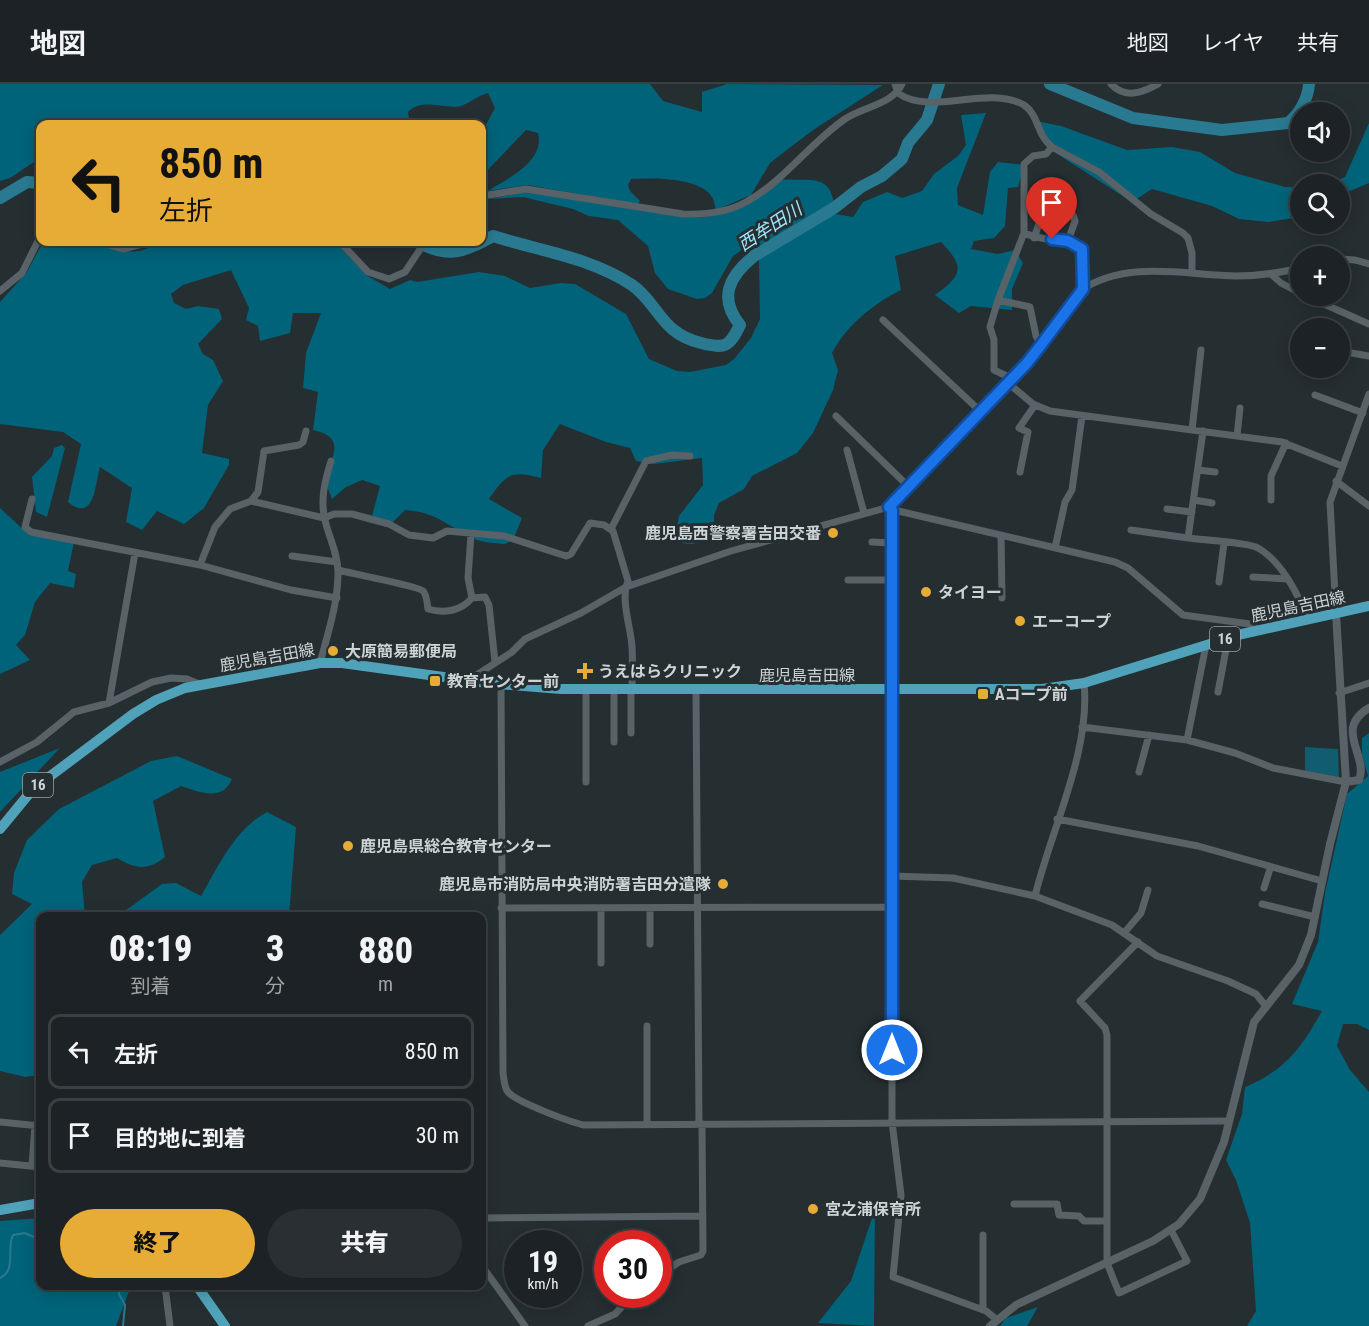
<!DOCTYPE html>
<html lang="ja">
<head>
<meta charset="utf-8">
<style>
	body { margin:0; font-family:"Roboto Condensed","Noto Sans JP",sans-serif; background:#292f32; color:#f1f3f6; height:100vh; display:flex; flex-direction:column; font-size:22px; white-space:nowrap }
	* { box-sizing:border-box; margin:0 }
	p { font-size:20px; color:#a0a4a7 }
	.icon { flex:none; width:33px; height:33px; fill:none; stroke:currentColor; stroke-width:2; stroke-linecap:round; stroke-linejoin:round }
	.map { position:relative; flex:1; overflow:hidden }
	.details { position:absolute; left:36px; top:828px; width:450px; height:378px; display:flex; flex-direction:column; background:#1c2225; border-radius:12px; box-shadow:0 3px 15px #0003,0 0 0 2px #3a3f42 }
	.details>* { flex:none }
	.hud { position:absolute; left:36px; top:36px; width:450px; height:126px; border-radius:12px; box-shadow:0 3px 15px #0003,0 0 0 2px #3a3f42; background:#e6ac36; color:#111; overflow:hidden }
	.fabs { position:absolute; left:1290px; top:18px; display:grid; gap:12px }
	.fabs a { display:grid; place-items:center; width:60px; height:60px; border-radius:50%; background:#1c2225; box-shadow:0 3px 15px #0003,0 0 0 2px #3a3f42; font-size:30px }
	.speed { position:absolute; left:504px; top:1146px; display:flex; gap:12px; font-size:30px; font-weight:700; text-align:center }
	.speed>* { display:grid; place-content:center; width:78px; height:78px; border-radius:50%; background:#1c2225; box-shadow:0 3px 15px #0003,0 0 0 2px #3a3f42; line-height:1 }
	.speed small { font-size:15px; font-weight:400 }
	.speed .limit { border:9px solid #d22; background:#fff; color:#111 }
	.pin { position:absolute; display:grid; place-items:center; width:51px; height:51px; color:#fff; margin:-62px -26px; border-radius:50% 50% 50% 0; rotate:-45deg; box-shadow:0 0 6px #0007 }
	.pin .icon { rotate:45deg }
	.me { position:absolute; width:66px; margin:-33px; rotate:0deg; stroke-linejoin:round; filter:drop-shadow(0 0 4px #0008) }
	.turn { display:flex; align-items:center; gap:21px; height:126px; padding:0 24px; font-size:27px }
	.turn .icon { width:78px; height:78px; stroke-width:2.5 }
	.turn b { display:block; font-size:42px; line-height:51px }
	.eta { display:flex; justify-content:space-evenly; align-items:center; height:102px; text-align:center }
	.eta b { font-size:36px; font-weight:800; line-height:42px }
	.action { display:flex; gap:12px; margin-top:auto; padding:12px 24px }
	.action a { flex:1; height:69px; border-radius:36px; background:#e6ac36; color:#111; font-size:24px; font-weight:800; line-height:69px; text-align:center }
	.action a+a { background:#292f32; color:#f1f3f6 }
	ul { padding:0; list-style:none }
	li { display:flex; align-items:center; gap:18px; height:75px; margin:0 12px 9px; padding:0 12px; border:3px solid #3a3f42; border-radius:12px }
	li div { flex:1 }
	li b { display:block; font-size:22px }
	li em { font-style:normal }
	header { display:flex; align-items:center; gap:36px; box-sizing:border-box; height:84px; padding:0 30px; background:#1c2225; border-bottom:2px solid #3a3f42 }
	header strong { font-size:28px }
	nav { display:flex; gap:33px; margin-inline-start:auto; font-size:21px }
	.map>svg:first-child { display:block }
	.green { fill:#115c6f }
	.forest { fill:#016379 }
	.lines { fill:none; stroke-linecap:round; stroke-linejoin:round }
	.stream { stroke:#297a91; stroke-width:2 }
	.river { stroke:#297a91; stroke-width:12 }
	.minor { stroke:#596367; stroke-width:7 }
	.tertiary { stroke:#596367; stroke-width:8 }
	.primary { stroke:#4fa2b9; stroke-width:10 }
	.route-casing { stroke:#114b97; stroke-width:15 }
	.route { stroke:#1a73e8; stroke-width:10 }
	.poi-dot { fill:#e6ac36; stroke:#252e31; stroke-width:2 }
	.labels { text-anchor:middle; stroke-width:6; stroke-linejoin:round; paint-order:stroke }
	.shield { fill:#252e31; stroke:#9ba2a4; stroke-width:1.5 }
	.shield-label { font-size:15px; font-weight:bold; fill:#ced4d6 }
	.poi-label { font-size:16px; font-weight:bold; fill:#ced4d6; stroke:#252e31; text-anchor:start }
	.street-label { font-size:16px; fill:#ced4d6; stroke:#252e31 }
	.water-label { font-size:18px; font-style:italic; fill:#9ce7ff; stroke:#252e31 }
</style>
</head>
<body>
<header>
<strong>地図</strong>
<nav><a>地図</a><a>レイヤ</a><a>共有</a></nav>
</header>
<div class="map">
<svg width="1369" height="1242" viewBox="0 0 1369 1242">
	<rect width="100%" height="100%" fill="#252e31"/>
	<path class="green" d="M1305 663 1338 665 1339 694 1305 688Z"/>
	<path class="forest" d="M0 0H650L663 17 702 28V8L727 0 883 1 813 46 770 79 751 111 716 126C715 122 714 116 712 113 700 93 651 94 631 95L628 101 630 107 640 117 638 120 527 101 488 107C508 94 545 78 538 49L526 46 482 92V48L495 24 488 9C476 12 467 22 456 23 440 23 421 15 408 28L410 40H40V74L10 94 0 97Z
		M986 29 957 104 958 121 983 131 990 88 998 78 1024 81 1018 103 1008 104 1005 142 994 154 974 157 971 165 998 170 1015 166 1023 179 1012 205V226L971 222 959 229 935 211C963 191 965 183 941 158L895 172 901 206C873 220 847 241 832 269L838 286 833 306 813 349 797 369 752 392 744 405 719 419 714 431V447C699 461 693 463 674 456L679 432 703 401 702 374 654 380 636 377 630 364 606 358 560 340 543 366 541 394C511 386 506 390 489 415L522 434 513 456 505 460C495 459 482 459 473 454 445 441 439 429 405 426L392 439 372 432 380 402 362 396 346 403 332 415C331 411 328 406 327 401 324 379 353 355 313 346L318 308 303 304 306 269 321 229H293L290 249 260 257 258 242 246 236 249 224 231 186 183 201 171 210 174 219 186 225 198 222 219 225 222 235 198 260 203 270 213 276 223 297 208 321 202 369 229 375V381L204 424 184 440 157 427 142 446 126 438 132 404 100 383C95 399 95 440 68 418L81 360 63 348 0 340V218L27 188 43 158C57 158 72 156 86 158 115 161 129 178 159 158H335L366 191 390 205 410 196 417 198 479 188 505 192 530 204 561 199 575 200 626 230 649 275 677 287 690 288 726 281 734 275 751 254 760 235 759 176 762 160 743 165 733 172 712 209 705 214 697 215 668 205 655 189 648 162 618 136 589 132 573 125 523 113 488 115 527 108 689 134C730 133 749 121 779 95 813 98 833 87 835 130L853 133 863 118 887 108 902 114 922 107 934 90 958 72 966 61 961 31Z
		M1036 37 1061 42 1127 66 1172 63 1200 68 1235 89 1285 103H1300V133L1268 138 1239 135 1212 122 1152 105 1132 118 1051 66Z
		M1369 39V99L1340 111V100H1327L1345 93Z
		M62 361 65 364 47 433 36 428 32 393 52 372 54 364Z
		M0 424 29 451 74 458 68 487 76 490 74 504 50 499 35 518 25 551 16 561 30 576 0 590Z
		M1369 649V946L1357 940H1343L1337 962 1350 986 1369 1008V1242H1247L1256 1227 1250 1139 1236 1096 1226 1076 1242 1030 1245 1003C1286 986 1301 964 1322 927L1292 920 1318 858 1325 809 1347 710 1368 692 1362 671V654Z
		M60 664 0 728V688Z
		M177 672 232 695C223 718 199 708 181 702L153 717 165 773C148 787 135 785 117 774L92 781 82 798 85 832H40V991L25 993 0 987V851L32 820 12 810 14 789 27 756 59 725 151 677Z
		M267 728 296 743 289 832H118L162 800 176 799 201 812C219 781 235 745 267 728Z
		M875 1125 874 1242 818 1239 851 1197Z
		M40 1134V1202H131L116 1242H0V1137Z
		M1038 1223 1027 1242H1000L1006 1234Z"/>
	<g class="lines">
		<path class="stream" d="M0 1194C17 1186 6 1165 13 1151L25 1149 40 1156
			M120 1202 119 1210 125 1221 123 1242"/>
		<path class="river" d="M1050 0 1133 34 1222 46 1288 39C1300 30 1308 14 1309 0
			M0 114 27 98 40 99
			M417 158C450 175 463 168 493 152 539 167 590 173 632 201 659 220 660 249 701 259 726 265 729 263 740 241 718 214 729 192 754 172L834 124 861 103 882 92 902 75 908 59 927 36 939 0"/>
		<path class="minor" d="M895 0 898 9C931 33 987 0 1024 21 1039 31 1037 52 1052 63L1046 70 1033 72 1024 80V149L998 216 1030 223 1036 252 1041 261
			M1111 0C1125 15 1142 9 1158 0
			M1052 63 1099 88 1151 130 1183 149 1188 154 1192 169V188
			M482 112 526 105 683 130C705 131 726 129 746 118 782 99 810 59 845 35 863 23 893 20 902 0
			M1024 149C1044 158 1062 153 1082 165L1083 205
			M1034 154 1044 126 1048 124 1073 131 1075 137 1068 157
			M98 158 123 165 150 158
			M340 158 368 188 389 195 405 188 425 158
			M1340 175 1355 176 1369 180
			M1271 190 1281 199 1300 209
			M0 207 22 189 40 153
			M1306 212 1369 240
			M998 216 990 243 994 256V286L1013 295
			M883 236 980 327
			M1340 267 1369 272
			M1008 299 1033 320 1050 327 1282 358 1342 382
			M1315 311 1363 329
			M836 332 909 403
			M1192 346 1201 266
			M1203 347 1188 454C1203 456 1248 458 1258 464 1281 477 1300 512 1307 536
			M1237 352 1240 324
			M847 366 864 429
			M1198 386 1215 388
			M1020 388 1028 348 1019 344 1035 321
			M1336 397 1369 422
			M32 415 25 443 31 448 200 481 291 506 337 514
			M1194 416 1212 419
			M1271 416V392L1286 359
			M251 417 258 408 264 367 299 361 303 358 306 347
			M890 425 1115 478 1128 484 1183 531 1250 540 1258 546
			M1167 425 1192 428
			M892 426V1038L901 1111 893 1193 986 1227 996 1235
			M611 445 646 377 672 371 690 372
			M1131 446 1188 454
			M471 450 468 494 472 514
			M1001 451 1002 514
			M872 458 891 459
			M1055 464 1065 418 1072 406 1082 332
			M292 472 337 478
			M200 481 215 443 230 425 251 417 324 434 334 430H352L389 440 409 451 433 454 447 447 504 452 566 472 571 470 590 439 604 441 613 447 628 497C620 516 631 543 632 563 633 577 632 592 632 606
			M338 486C350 489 420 503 423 507 427 511 427 519 428 525 444 530 461 527 472 514L485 513 489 521 495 578
			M1253 493 1287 495
			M848 496H891
			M1219 498 1224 459
			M1336 529 1330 418 1369 310
			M320 579C328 549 338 519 338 489 338 469 329 454 325 436 320 416 325 396 331 377
			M469 596 512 568 525 555 581 529 626 503 731 467 889 423 1027 279 1083 205C1128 176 1186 191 1236 192 1259 192 1279 189 1300 184
			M501 600 503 989C504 995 504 1003 508 1008 516 1018 570 1038 584 1041L1229 1037
			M586 606V698
			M631 606V649
			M696 606 699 1040
			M1218 608 1228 555
			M1339 609 1369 599
			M109 619 135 469
			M1082 643 1187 656 1235 669 1273 684 1346 698
			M1187 656 1206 561
			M614 658V606
			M0 678 37 658 74 628 109 619 152 598 171 594 187 595 199 600
			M1139 688 1149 651
			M1057 735 1198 762 1322 797
			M892 792 953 794 1035 812 1112 841 1157 872 1228 897 1256 910 1265 921
			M1264 804 1270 785
			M1035 812C1051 746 1091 667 1084 599
			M1262 820 1315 833
			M501 824 892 823
			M601 824V879
			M650 824V860
			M1124 849 1141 829 1148 806
			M1138 858 1080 917 1105 944 1107 951V1179L1119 1209 1187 1177 1171 1146
			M0 1038 40 1042
			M647 1040V942
			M0 1079 40 1083
			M32 1082 35 1041
			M1014 1120H1057L1059 1131 1079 1132 1084 1137H1107
			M482 1134 703 1132
			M983 1151V1226
			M482 1182 525 1242
			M658 1192 679 1178 701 1171 703 1167 702 1040
			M165 1202 170 1242
			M588 1242 615 1230 634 1210"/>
		<path class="tertiary" d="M1346 698 1359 696C1369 672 1333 645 1369 624
			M990 1242 1016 1221 1153 1157 1179 1140 1200 1115 1224 1058 1254 938 1299 881 1311 851 1330 760 1346 698 1336 529"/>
		<path class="primary" d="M0 745 33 705 133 630 156 616 185 604 320 579H342L487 599 561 605H1042L1084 599 1242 550 1369 522
			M0 1126 40 1119
			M197 1202 225 1242"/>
	</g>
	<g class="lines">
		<defs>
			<path id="route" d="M892 966V426L889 423 1027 279 1041 261 1083 205 1082 165 1068 157 1052 155"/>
		</defs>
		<use href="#route" class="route-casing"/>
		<use href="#route" class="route"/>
	</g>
	<g class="poi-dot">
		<circle cx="833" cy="449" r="6"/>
		<circle cx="926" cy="508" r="6"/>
		<circle cx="1020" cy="537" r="6"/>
		<circle cx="333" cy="567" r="6"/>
		<path d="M582 578h6v6h6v6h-6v6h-6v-6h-6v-6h6z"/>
		<rect x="429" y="591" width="12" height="12" rx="3"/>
		<rect x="977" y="604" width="12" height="12" rx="3"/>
		<circle cx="348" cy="762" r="6"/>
		<circle cx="723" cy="800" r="6"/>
		<circle cx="813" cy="1125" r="6"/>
	</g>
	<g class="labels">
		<g class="shield">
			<rect x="1210" y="543" width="30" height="24" rx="4.5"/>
			<rect x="23" y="689" width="30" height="24" rx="4.5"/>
		</g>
		<g class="shield-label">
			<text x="1225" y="560">16</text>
			<text x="38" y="706">16</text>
		</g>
		<g class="poi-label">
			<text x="821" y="455" text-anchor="end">鹿児島西警察署吉田交番</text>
			<text x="938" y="514">タイヨー</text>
			<text x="1032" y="543">エーコープ</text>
			<text x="345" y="573">大原簡易郵便局</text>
			<text x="598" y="593">うえはらクリニック</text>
			<text x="447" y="603">教育センター前</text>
			<text x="995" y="616">Aコープ前</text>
			<text x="360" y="768">鹿児島県総合教育センター</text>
			<text x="711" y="806" text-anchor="end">鹿児島市消防局中央消防署吉田分遣隊</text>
			<text x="825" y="1131">宮之浦保育所</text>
		</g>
		<g class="street-label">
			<text transform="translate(1298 522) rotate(-12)" y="6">鹿児島吉田線</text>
			<text transform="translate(267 573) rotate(-10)" y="6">鹿児島吉田線</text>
			<text x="807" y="597">鹿児島吉田線</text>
		</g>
		<g class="water-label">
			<text transform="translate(770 143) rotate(-33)" y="6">西牟田川</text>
		</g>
	</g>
</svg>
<div class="fabs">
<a><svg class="icon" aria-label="sound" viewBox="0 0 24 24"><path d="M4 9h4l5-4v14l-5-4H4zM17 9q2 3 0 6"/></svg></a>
<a><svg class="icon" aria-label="search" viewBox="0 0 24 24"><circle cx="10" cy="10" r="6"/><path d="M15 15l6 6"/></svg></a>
<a>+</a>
<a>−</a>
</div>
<div class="speed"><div>19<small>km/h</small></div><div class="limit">30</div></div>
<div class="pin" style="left:1052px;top:155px;background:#d93025"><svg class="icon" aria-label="arrive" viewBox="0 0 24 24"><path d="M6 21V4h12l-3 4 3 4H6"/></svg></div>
<svg class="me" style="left:892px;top:966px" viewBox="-20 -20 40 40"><circle r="17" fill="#1a73e8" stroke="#fff" stroke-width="3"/><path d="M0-11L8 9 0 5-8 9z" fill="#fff"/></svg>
<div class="hud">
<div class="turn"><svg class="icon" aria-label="left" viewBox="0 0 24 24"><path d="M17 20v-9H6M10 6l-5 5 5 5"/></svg><div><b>850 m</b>左折</div></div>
</div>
<section class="details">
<div class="eta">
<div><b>08:19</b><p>到着</p></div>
<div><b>3</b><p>分</p></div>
<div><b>880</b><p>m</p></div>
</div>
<ul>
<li><svg class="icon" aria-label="left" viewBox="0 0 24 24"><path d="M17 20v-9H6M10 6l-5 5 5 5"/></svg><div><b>左折</b></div><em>850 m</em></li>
<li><svg class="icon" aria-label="arrive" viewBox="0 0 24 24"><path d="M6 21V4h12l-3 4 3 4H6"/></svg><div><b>目的地に到着</b></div><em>30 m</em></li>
</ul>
<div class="action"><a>終了</a><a>共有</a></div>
</section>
</div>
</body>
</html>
